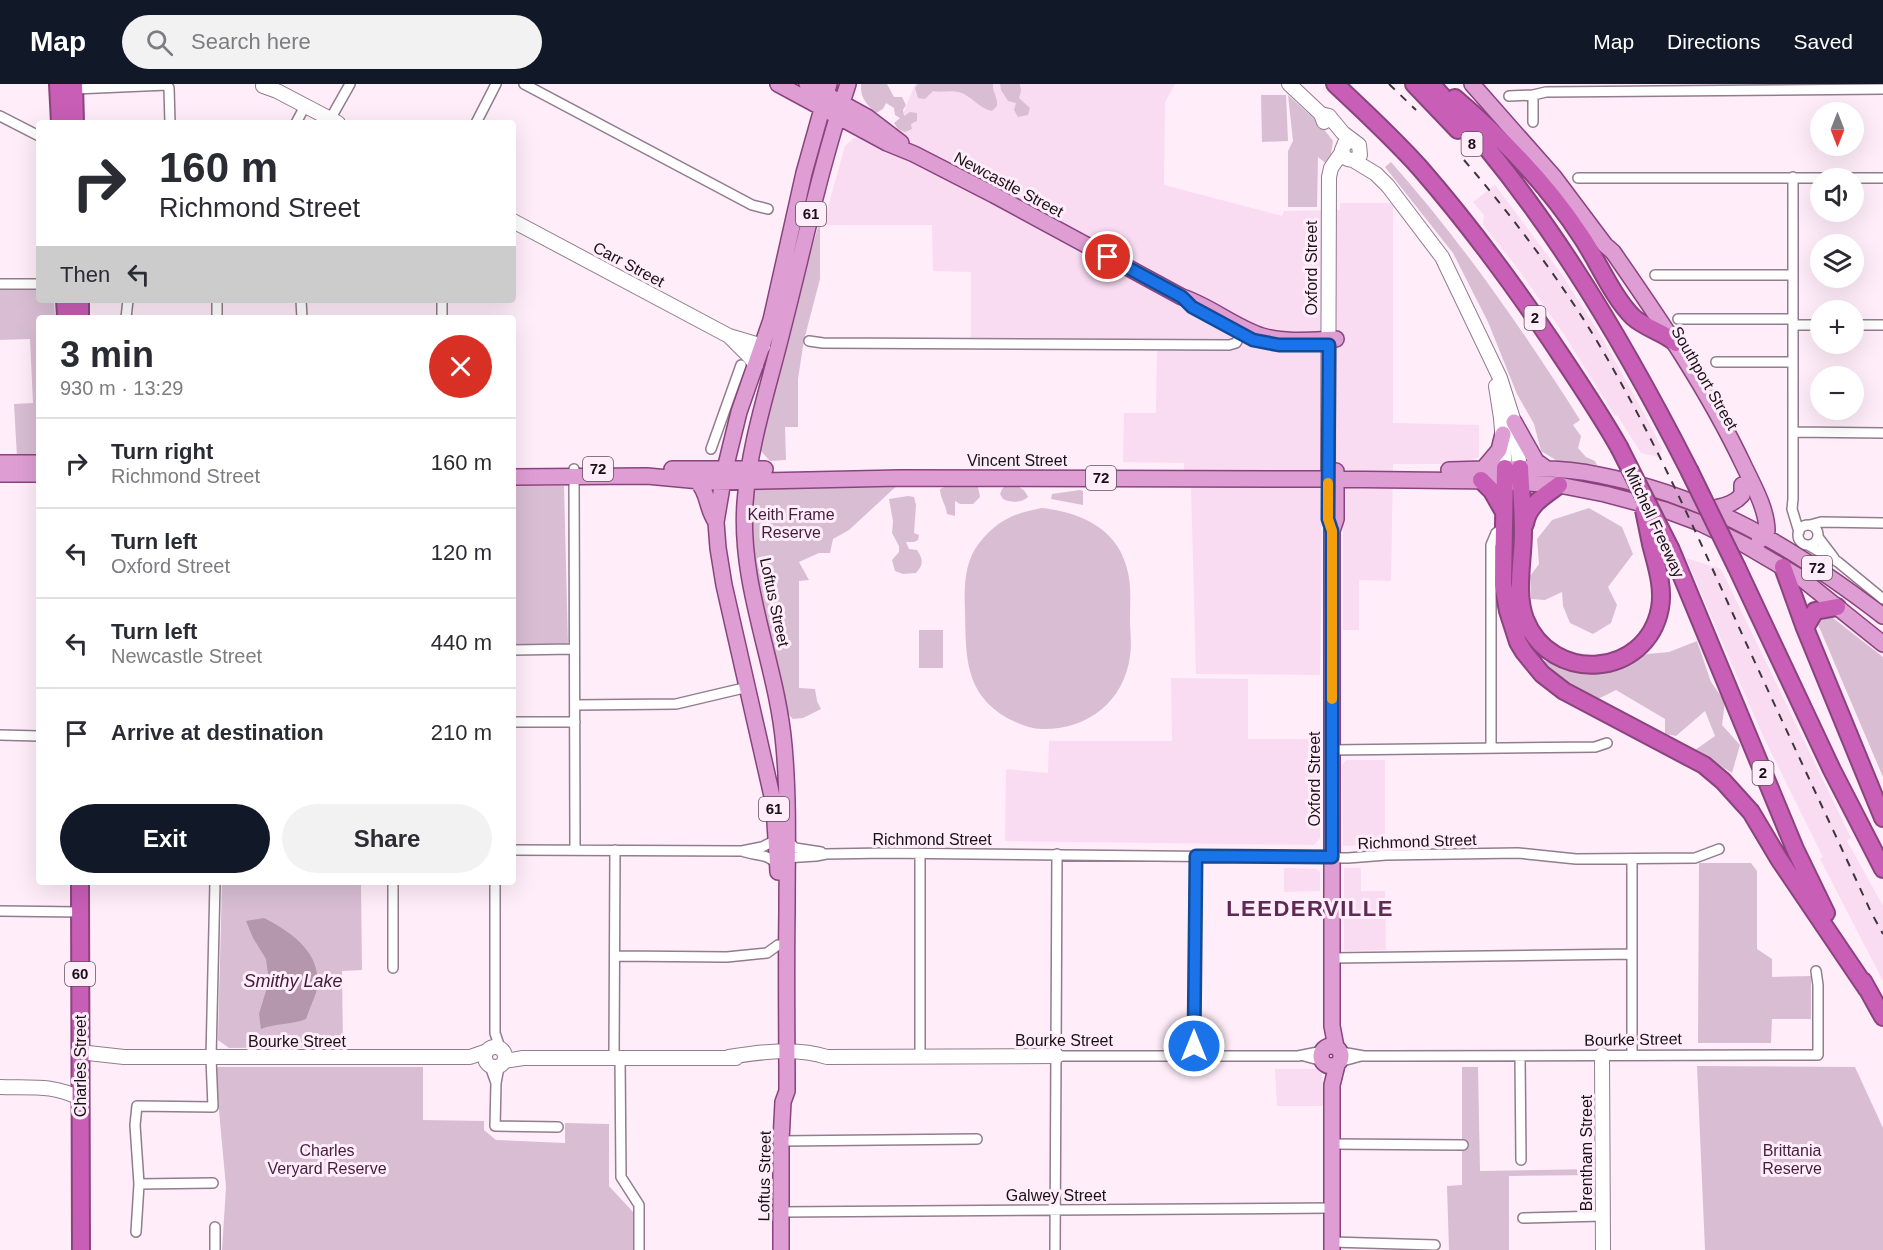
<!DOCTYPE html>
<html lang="en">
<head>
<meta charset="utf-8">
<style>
	body { margin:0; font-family:Helvetica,sans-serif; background:#f2f2f3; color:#2b2b33; height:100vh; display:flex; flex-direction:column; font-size:22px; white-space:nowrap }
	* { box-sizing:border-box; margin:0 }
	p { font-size:20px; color:#7c7c81 }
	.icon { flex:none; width:33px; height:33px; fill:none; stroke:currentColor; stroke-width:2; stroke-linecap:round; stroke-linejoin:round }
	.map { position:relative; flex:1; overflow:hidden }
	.side { position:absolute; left:36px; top:231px; width:480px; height:570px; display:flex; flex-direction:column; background:#fff; border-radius:6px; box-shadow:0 6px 24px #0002 }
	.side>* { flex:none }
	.top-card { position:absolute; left:36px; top:36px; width:480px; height:183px; border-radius:6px; box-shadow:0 6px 24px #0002; background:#fff; color:#2b2b33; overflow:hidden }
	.needle { width:39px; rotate:180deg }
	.tools { position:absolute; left:1810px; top:18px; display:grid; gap:12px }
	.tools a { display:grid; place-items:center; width:54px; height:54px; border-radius:50%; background:#fff; box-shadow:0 6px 24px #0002; font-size:30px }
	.pin { position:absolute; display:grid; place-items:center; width:51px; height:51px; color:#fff; margin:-26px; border:3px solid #fff; border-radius:50%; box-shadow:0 2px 6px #0007 }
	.me { position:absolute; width:66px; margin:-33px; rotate:0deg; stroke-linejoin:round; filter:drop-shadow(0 0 4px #0008) }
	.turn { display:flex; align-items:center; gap:21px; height:126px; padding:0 24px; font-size:27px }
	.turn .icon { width:78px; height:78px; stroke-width:2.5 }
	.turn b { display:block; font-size:42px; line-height:51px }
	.then { display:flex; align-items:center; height:57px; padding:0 24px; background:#0003; gap:12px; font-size:22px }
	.round { display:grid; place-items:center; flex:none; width:63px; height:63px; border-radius:32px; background:#f2f2f3 }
	.overview { display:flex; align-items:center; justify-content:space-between; height:102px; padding:0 24px }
	h1 { font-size:36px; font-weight:700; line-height:45px }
	.cta { display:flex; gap:12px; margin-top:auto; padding:12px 24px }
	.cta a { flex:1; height:69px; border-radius:36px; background:#111827; color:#fff; font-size:24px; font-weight:700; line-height:69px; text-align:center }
	.cta a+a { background:#f2f2f3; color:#2b2b33 }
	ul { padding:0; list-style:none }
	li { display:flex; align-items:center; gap:18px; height:90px; padding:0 24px; border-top:2px solid #e1e1e2 }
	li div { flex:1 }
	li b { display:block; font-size:22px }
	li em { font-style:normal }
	header { display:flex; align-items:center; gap:36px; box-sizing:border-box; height:84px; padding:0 30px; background:#111827; color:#fff }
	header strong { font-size:28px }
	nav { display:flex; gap:33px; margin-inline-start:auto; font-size:21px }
	.search { width:420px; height:54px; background:#f2f2f3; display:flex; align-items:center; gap:15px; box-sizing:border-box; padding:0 21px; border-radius:33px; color:#7c7c81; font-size:22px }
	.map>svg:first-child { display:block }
	.built { fill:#f9dcf2 }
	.green { fill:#d9bed3 }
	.water { fill:#b496ad }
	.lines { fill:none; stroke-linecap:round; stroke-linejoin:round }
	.street-casing { stroke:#917d8d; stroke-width:12 }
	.secondary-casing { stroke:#917d8d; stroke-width:16 }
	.primary-casing { stroke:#8b437e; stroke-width:18 }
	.highway-casing { stroke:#8b437e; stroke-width:20 }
	.street { stroke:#fff; stroke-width:9 }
	.secondary { stroke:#fff; stroke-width:14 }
	.primary { stroke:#de9ed3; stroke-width:15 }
	.highway { stroke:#c85eb6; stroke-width:16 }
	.rail { stroke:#3f353c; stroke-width:2; stroke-dasharray:8 8; stroke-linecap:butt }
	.highway-bridge-casing { stroke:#8b437e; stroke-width:20; stroke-linecap:butt }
	.highway-bridge { stroke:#c85eb6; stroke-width:16 }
	.route-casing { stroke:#114b97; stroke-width:15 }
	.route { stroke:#1a73e8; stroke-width:10 }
	.slow { stroke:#f59e0b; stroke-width:10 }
	.labels { text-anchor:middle; stroke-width:6; stroke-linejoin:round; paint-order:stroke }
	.shield { fill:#ffedfa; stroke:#5e535b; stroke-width:1.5 }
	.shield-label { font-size:15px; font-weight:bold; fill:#191117 }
	.street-label { font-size:16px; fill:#191117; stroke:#ffedfa }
	.park-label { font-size:16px; fill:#451d3e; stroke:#ffedfa }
	.water-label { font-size:18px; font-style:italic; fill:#421a3c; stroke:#ffedfa }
	.district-label { font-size:22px; font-weight:bold; letter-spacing:1.5px; fill:#5f2956; stroke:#ffedfa }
</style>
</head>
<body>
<header>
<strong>Map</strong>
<div class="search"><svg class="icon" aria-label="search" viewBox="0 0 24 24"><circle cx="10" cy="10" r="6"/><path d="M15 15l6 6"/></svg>Search here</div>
<nav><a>Map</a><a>Directions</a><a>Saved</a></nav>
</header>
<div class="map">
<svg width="1883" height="1166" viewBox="0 0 1883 1166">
	<rect width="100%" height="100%" fill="#ffedfa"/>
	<path class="built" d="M915 0H1175L1165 18 1164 101 1282 132 1284 127 1340 126V119H1393V339L1479 341V373L1459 380H1393L1391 497 1359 496V546H1343V439H1322L1320 591 1196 590 1191 402 1184 392V379L1123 378 1124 329H1156L1157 263 971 261V188L933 187 932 141H823L845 62 854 54 858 53 888 68Z
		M1495 101 1560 188 1601 252 1645 331 1662 364 1660 370 1663 374 1641 369 1617 331 1615 332 1563 249 1518 185 1483 141 1484 131 1473 118Z
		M1686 474 1721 485 1851 754 1847 757 1883 822V897L1820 775 1823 773 1763 652Z
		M1171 594 1248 595V655H1320V754L1314 761 1005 757 1006 685 1048 689 1049 657H1172Z
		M1346 676H1385V760L1343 762 1342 681Z
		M1284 784 1316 785 1320 788V807L1284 808Z
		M1344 784H1361V807H1385L1386 866 1344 867Z
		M1275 985H1317L1322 988 1324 1022H1277Z"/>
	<path class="green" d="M861 0H887L894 13H902L906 21 903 26 904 32 910 28 917 29V37L911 40 912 45 905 48 898 45 894 39 900 34 895 31 894 24 886 19 883 25 876 29C866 20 860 13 861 0Z
		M918 0H993C992 8 998 13 997 22L992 27C978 24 970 10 958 8 950 6 942 9 933 7L925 15 918 14 915 4Z
		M1000 0H1020L1021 7 1019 14 1030 24 1028 31 1018 33 1014 26 1016 19 1008 17 1001 6Z
		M1261 11H1286L1288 57 1262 58Z
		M1288 11 1320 40 1333 57 1331 70 1335 74 1329 82 1318 73 1317 123H1288V67L1293 57Z
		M1391 78C1462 158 1523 246 1580 336L1573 341 1581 352 1578 364 1586 373 1595 377 1597 381 1559 378 1541 367 1534 340 1517 310 1488 238 1453 169 1385 83Z
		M820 136V195L804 256 798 295V343H785L786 376 770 377 760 366 801 201Z
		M39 204V216H54L55 234H39V373H17L14 320 33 319 30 255 0 256V205Z
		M902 397 849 446 833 455 830 469H819L799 478 809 496 799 497V604L815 605 817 617 821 625 803 634 793 635 789 631 781 594 778 592C763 532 746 473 753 411L756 405 762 402Z
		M951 400H970L978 403 980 413 973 420H960L955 417V432L947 430C946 421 940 414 940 405Z
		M1007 400C1018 402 1024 403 1028 413 1021 419 1011 419 1003 415L1000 410 1002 405Z
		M513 402H564L568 561H513Z
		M1080 406 1083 407V421L1051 415 1052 410Z
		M908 412 914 413 916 421 914 449 919 451 918 456 914 458H906L909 465 917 466C923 475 924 480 916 489L903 490 895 487 892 476 899 468V462L892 449 893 437 889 415Z
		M1042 424C1078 428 1115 443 1126 481 1132 499 1130 518 1130 536 1130 547 1132 560 1130 572 1124 618 1087 646 1042 645 1030 645 1017 639 1007 634 964 609 966 572 965 527 964 504 964 477 980 458 998 436 1015 429 1042 424Z
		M1589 424 1622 443 1633 470 1608 503 1617 521 1611 539 1593 550 1570 539 1563 522 1562 508 1545 516 1531 515 1530 492 1539 480 1537 455 1552 436Z
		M1829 531 1883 573V693L1817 538Z
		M919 546H943V584H919Z
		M1697 557 1711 598 1725 618 1722 641 1740 661 1732 689 1695 666 1715 652 1705 627 1676 652 1665 650V635L1616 606 1596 616 1559 597 1537 576 1550 578 1584 589 1618 585 1647 570 1669 568Z
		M1699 779H1751L1757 787V865L1772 875V893L1811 892V935H1772L1771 959H1698Z
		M222 798H361L362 886 342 887 343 963 229 964 218 956Z
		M1697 982 1855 983 1883 1044V1166H1705Z
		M215 983H423V1036L484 1037V1046L496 1056 565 1059V1039L609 1040V1102L633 1128 634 1166H222L226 1103Z
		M1462 983H1478L1480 1087 1595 1085 1596 1091 1509 1092V1166H1449L1447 1102 1462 1101Z"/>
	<path class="water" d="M264 834C293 849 325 871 316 909 313 917 309 926 306 935 291 941 276 939 261 945L259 930 269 897 266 875 253 854 246 837Z"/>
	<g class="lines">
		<defs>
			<path id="street" d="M524 0 752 121 768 125
				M75 5 167 1 169 4 170 39
				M1533 11V38
				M1509 12 1533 11 1546 8 1883 5
				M0 32 39 52
				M296 39 305 22
				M328 39 350 0
				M476 39 496 0
				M1793 93V415L1792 425 1799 448
				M1578 94H1883
				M1655 191H1792
				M0 200H39
				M217 216V234
				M301 216 302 234
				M442 216V234
				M126 234 128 216
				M1678 235H1793
				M1793 241H1821
				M1854 241H1883
				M809 257 823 259 1229 261 1236 259 1245 244
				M1716 278H1793
				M1793 348 1883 349
				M711 365 741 281
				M574 385 575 766
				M1810 441 1821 438 1883 439
				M1798 451a10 10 0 1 1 20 0a10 10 0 1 1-20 0Z
				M1818 453 1834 474
				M1808 461 1838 478 1883 515
				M513 566 574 565
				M575 621 676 620 748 603
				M513 638H575
				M0 651 39 652
				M1491 664V461L1496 449 1504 443
				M1332 666 1595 663 1607 659
				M788 757 795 764 821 768
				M513 766 742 767 762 763 776 756
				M742 767C755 772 769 769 777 781
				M920 770V973
				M785 774 816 772 826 770 886 769 1348 774 1386 771 1518 769 1576 775 1695 774 1719 765
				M1632 775V971
				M495 798V949L500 964
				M0 827 80 828
				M616 872 727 873 767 869 778 861
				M1332 874 1632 870
				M393 884V798
				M1341 968 1364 972H1389L1818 971V901L1816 887
				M1057 972H1298L1323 967
				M1194 972 1195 772
				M1304 972 1323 977
				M614 973 615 766
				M620 973 621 1093 639 1121V1166
				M1520 973 1521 1076
				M1339 978 1361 972
				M490 982 496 999
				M499 983 496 999 495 1042 558 1043
				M781 1057 977 1055
				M1332 1060 1463 1061
				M139 1100 213 1099
				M781 1128 1332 1124
				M1523 1134 1603 1132
				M136 1148 139 1100 135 1041 137 1022 213 1023 211 974 215 798
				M1332 1158 1435 1161
				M215 1166V1143
				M1055 1166 1057 770"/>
			<path id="secondary" d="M1289 0 1321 30 1324 38
				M263 2 277 7 338 39
				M1321 30 1329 32 1343 49 1359 61 1360 71C1356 77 1350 77 1344 73L1342 66 1345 59 1352 57
				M1353 76 1376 90 1388 102 1442 173 1500 294 1514 338 1520 384
				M513 137 729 252 763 262
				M729 252 749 272 756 281
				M1496 302 1501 334 1505 384
				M1328 388 1329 93 1331 84 1342 68
				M485 973a10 10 0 1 1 20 0a10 10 0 1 1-20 0Z
				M80 965 88 969 124 973H470L487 967
				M1602 971 1603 1166
				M729 973C760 968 796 963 827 973L1057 972
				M505 977 523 974H736
				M0 1003C30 1004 54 1000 81 1015"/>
			<path id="primary" d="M778 0 887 59 914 70 994 111 1182 213C1210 222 1234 243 1262 252 1285 259 1313 256 1336 255
				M807 0 867 33 901 59
				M1472 0 1554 93 1605 161 1613 168C1661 237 1708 306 1744 382 1753 401 1767 425 1767 447L1759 457
				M1514 338 1536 377 1547 385
				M0 379H39
				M672 385H765
				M1483 385 1499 366 1503 350
				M1449 386C1499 385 1550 381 1599 391 1711 413 1794 464 1883 532
				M1336 387V435L1332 447V942L1336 963
				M0 390H39
				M513 393 647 392 711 398 900 394 1320 395 1495 397 1559 401 1605 410 1665 426 1700 439 1745 461 1801 494 1883 560
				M697 397C709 409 706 424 716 438
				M1711 425C1723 422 1733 421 1742 411V401
				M778 788 774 721 724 501 718 464 716 438 725 385 739 328 771 236 804 89 829 0
				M1321 972a10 10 0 1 1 20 0a10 10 0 1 1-20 0Z
				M781 1166V1057L783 1018 787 1007C787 947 786 887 787 827 787 772 789 717 784 662 777 580 739 503 745 419 749 360 769 302 783 244 804 162 821 80 848 0
				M1332 1166V1001L1337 981"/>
			<path id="highway" d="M58 0 60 39
				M74 0 75 39
				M1335 0C1364 27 1393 54 1420 84 1467 138 1510 196 1550 255 1574 291 1598 326 1619 363
				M1414 0 1458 46
				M1431 0C1539 114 1618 247 1689 386
				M1455 14C1502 54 1547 100 1581 152 1598 177 1612 212 1633 233 1645 244 1663 248 1676 259
				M65 216 66 234
				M80 216V234
				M1505 384 1503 500 1508 527 1518 558 1524 568 1542 590 1564 607 1704 681 1723 697 1751 728 1779 775 1867 905
				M1520 384C1521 405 1523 427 1523 448 1523 476 1515 508 1525 535 1551 601 1647 594 1660 524 1664 503 1656 480 1651 460
				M1481 396 1492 407 1504 428
				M1525 440C1528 421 1544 412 1559 401
				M1671 466 1795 765 1826 829
				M1783 483 1805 544 1883 734
				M1737 484 1832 686 1883 785
				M1805 544 1815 527 1837 523
				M80 798 81 1166
				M1863 897 1883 933"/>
		</defs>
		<use href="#street" class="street-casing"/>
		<use href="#secondary" class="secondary-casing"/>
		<use href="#primary" class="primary-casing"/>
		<use href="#highway" class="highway-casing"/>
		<use href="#street" class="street"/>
		<use href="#secondary" class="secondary"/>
		<use href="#primary" class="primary"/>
		<use href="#highway" class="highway"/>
		<path class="rail" d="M1389 0 1416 26
			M1464 76C1507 126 1548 180 1584 236 1648 338 1697 451 1747 561 1788 650 1830 739 1871 828L1883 850"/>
		<defs>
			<path id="highway-bridge" d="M1619 363 1671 466
				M1689 386 1737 484
				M1644 426 1651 460"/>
		</defs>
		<use href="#highway-bridge" class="highway-bridge-casing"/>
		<use href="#highway-bridge" class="highway-bridge"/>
	</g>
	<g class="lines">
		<defs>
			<path id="route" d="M1108 173 1182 213 1192 223 1253 256 1279 261H1329L1328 435 1332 447V773L1196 772 1194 962"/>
		</defs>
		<use href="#route" class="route-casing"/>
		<use href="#route" class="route"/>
		<path class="slow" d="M1328 399V435L1332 447V615"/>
	</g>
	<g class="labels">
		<g class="shield">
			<rect x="1461.5" y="48" width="21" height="24" rx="4.5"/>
			<rect x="796" y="118" width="30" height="24" rx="4.5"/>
			<rect x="1524.5" y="222" width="21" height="24" rx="4.5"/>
			<rect x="583" y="373" width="30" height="24" rx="4.5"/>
			<rect x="1086" y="382" width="30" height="24" rx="4.5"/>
			<rect x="1802" y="472" width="30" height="24" rx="4.5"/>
			<rect x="1752.5" y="677" width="21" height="24" rx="4.5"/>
			<rect x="759" y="713" width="30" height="24" rx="4.5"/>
			<rect x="65" y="878" width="30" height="24" rx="4.5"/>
		</g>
		<g class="shield-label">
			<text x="1472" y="65">8</text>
			<text x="811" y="135">61</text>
			<text x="1535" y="239">2</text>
			<text x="598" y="390">72</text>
			<text x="1101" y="399">72</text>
			<text x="1817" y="489">72</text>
			<text x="1763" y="694">2</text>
			<text x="774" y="730">61</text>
			<text x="80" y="895">60</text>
		</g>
		<g class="street-label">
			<text transform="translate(1009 100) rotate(28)" y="6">Newcastle Street</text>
			<text transform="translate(629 180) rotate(28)" y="6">Carr Street</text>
			<text transform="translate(1311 184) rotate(-90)" y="6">Oxford Street</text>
			<text transform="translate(1705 294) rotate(60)" y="6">Southport Street</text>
			<text x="1017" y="382">Vincent Street</text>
			<text transform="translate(1655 438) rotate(65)" y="6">Mitchell Freeway</text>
			<text transform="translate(775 518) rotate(78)" y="6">Loftus Street</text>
			<text transform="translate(1314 695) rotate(-90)" y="6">Oxford Street</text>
			<text x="932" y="761">Richmond Street</text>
			<text transform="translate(1417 757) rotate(-2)" y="6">Richmond Street</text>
			<text transform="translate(1633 955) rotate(-1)" y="6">Bourke Street</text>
			<text x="1064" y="962">Bourke Street</text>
			<text x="297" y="963">Bourke Street</text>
			<text transform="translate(80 982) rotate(-90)" y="6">Charles Street</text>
			<text transform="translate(1586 1069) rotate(-90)" y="6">Brentham Street</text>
			<text transform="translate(764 1092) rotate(-89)" y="6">Loftus Street</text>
			<text x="1056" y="1117">Galwey Street</text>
		</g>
		<g class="park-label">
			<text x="791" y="436">Keith Frame<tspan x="791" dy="18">Reserve</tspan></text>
			<text x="327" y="1072">Charles<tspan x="327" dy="18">Veryard Reserve</tspan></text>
			<text x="1792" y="1072">Brittania<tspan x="1792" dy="18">Reserve</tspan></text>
		</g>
		<g class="water-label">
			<text x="293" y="903">Smithy Lake</text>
		</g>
		<g class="district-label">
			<text x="1310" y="832">LEEDERVILLE</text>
		</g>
	</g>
</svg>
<div class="tools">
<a><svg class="needle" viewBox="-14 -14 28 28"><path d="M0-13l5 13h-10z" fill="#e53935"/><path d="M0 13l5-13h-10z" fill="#7c7c81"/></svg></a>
<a><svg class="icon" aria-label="sound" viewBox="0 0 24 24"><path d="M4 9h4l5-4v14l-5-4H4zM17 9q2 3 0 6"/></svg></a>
<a><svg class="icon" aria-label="layers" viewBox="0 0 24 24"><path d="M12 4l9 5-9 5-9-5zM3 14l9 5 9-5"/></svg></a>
<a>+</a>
<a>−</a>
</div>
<div class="pin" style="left:1108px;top:173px;background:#d93025"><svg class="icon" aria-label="arrive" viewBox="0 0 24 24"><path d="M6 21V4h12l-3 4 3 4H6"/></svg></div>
<svg class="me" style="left:1194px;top:962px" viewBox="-20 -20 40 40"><circle r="17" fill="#1a73e8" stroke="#fff" stroke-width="3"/><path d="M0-11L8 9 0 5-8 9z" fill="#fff"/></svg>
<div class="top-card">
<div class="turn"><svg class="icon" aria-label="right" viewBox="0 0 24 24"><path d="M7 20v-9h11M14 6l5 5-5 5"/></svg><div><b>160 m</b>Richmond Street</div></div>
<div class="then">Then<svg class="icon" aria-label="left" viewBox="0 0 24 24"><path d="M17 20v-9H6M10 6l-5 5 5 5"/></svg></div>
</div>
<section class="side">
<div class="overview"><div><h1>3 min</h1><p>930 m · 13:29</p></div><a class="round" style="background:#d93025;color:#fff"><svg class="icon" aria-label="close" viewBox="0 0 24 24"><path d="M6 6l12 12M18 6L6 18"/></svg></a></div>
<ul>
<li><svg class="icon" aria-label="right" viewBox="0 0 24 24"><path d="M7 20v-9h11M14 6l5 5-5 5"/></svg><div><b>Turn right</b><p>Richmond Street</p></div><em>160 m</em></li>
<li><svg class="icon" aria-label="left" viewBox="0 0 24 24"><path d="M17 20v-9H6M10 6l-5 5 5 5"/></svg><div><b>Turn left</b><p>Oxford Street</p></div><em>120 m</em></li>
<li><svg class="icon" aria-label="left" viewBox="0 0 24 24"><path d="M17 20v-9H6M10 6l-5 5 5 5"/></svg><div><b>Turn left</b><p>Newcastle Street</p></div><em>440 m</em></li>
<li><svg class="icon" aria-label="arrive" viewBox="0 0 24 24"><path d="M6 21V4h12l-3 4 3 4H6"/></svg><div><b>Arrive at destination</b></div><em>210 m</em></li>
</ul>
<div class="cta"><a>Exit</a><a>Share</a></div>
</section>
</div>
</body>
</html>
